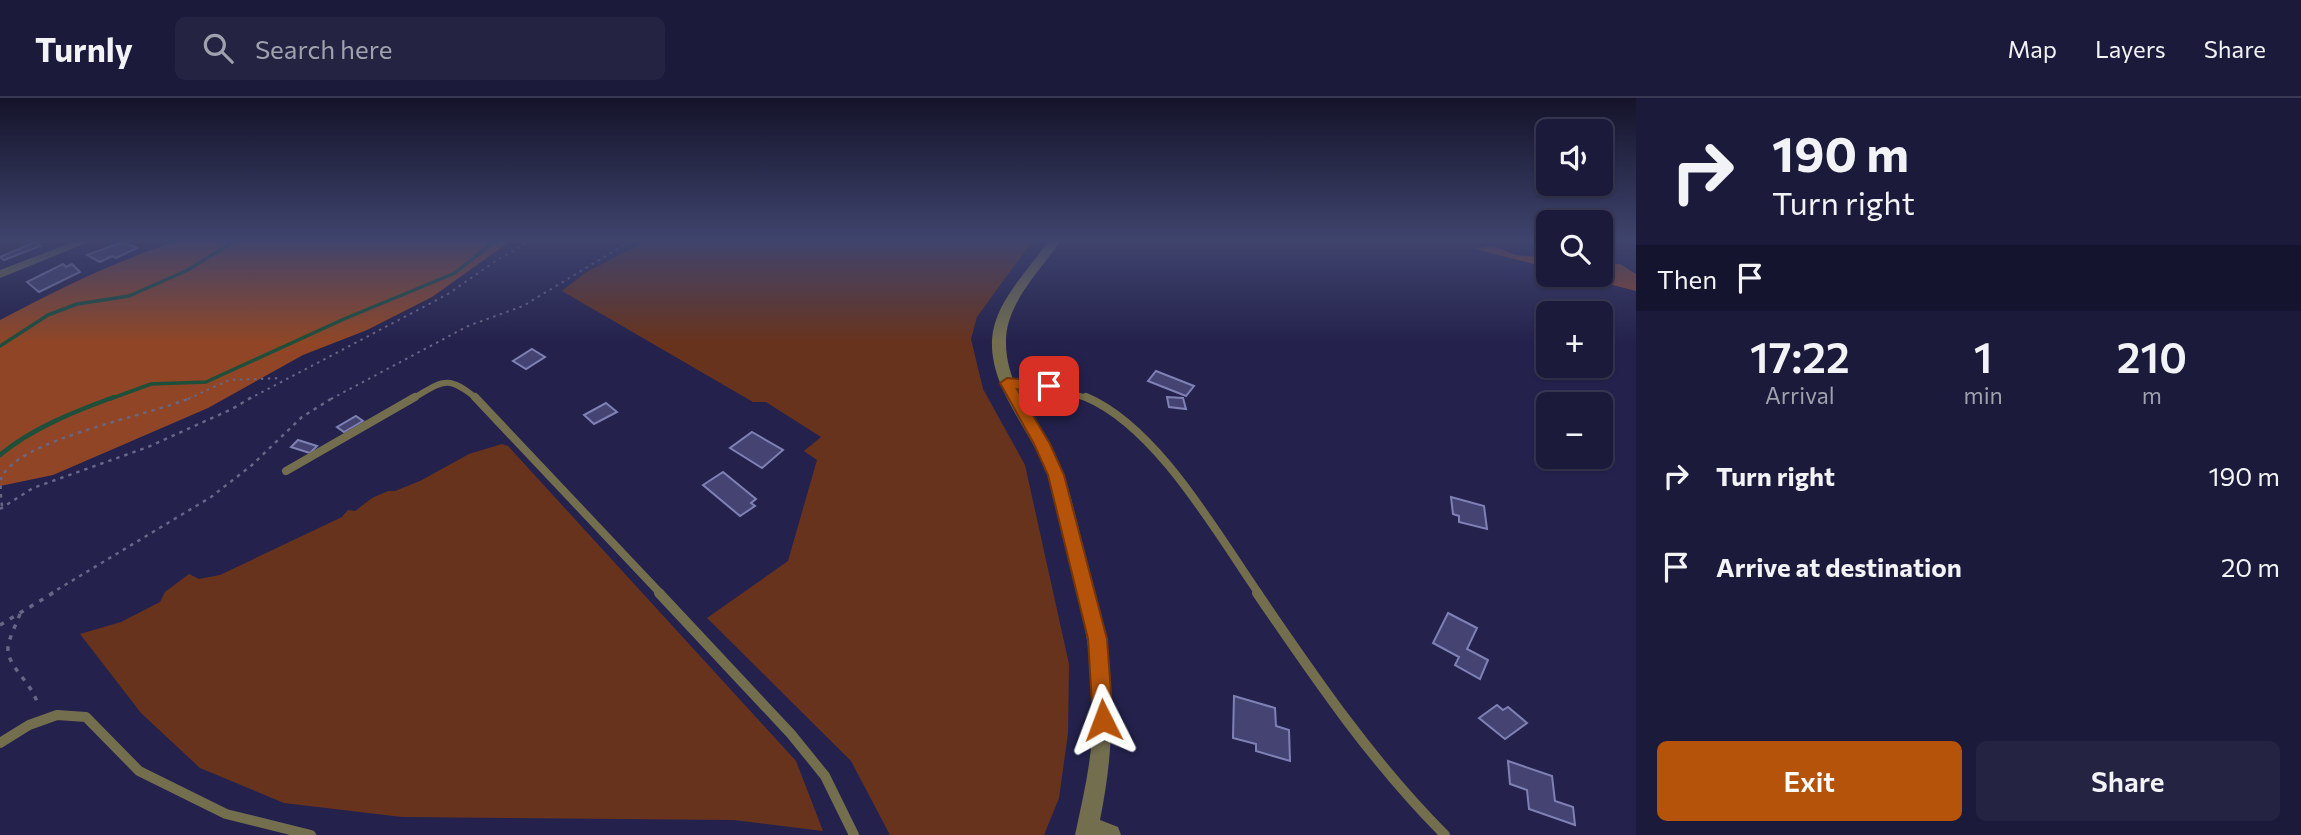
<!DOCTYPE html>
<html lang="en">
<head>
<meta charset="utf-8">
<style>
	body { margin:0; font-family:Commissioner,sans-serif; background:#242342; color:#f1f3f6; height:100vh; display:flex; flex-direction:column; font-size:26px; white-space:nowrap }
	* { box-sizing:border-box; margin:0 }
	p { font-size:23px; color:#a0a1af }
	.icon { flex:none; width:38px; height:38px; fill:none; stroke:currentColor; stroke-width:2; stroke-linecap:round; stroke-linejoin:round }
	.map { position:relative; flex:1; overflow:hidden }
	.drawer { display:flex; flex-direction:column; background:#1b1a3a; width:665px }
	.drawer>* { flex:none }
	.top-card { background:#1b1a3a; color:#f1f3f6; overflow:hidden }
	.fabs { position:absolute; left:1536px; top:21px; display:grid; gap:14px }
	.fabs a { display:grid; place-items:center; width:77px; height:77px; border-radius:10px; background:#1b1a3a; box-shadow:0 2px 5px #0004,0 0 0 2px #393854; font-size:35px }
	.pin { position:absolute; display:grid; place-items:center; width:60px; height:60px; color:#fff; margin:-30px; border-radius:14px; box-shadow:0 4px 10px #0006 }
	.me { position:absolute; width:77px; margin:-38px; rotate:357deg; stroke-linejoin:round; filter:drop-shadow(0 0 5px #0008) }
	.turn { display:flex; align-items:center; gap:24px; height:147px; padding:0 21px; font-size:32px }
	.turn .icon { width:91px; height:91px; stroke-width:2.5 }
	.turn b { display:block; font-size:49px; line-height:60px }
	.then { display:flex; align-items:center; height:66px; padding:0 21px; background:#0003; gap:14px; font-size:26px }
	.eta { display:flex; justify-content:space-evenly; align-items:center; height:119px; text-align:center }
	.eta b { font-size:42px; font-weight:600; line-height:49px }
	.primary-button { display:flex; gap:14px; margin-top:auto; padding:14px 21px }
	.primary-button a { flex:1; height:80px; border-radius:10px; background:#b45309; color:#fff; font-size:28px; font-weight:600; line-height:80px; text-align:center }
	.primary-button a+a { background:#242342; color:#f1f3f6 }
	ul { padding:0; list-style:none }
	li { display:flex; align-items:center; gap:21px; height:91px; padding:0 21px }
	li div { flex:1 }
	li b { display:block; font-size:26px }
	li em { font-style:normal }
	header { display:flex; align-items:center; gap:42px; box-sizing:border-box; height:98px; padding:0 35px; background:#1b1a3a; border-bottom:2px solid #393854 }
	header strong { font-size:33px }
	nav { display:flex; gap:38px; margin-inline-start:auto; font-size:24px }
	.search { width:490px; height:63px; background:#242342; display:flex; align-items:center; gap:18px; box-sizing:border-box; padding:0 24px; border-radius:10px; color:#a0a1af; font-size:26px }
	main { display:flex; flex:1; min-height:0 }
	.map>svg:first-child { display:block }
	.green { fill:#68331d }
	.forest { fill:#904626 }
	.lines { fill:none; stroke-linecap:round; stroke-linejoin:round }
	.stream-far1 { stroke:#1d4f3a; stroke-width:3.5 }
	.stream { stroke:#1d4f3a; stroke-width:4.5 }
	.building { fill:#444372; stroke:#7f81b4; stroke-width:2 }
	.path-far2 { stroke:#676687; stroke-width:2; stroke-dasharray:2.5 4.5; stroke-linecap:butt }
	.path-far1 { stroke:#676687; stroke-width:2.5; stroke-dasharray:3.5 5; stroke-linecap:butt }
	.path { stroke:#676687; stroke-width:3.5; stroke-dasharray:4.5 7; stroke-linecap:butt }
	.lane-far2 { stroke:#736f4e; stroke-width:6 }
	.lane-far1 { stroke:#736f4e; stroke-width:8 }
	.lane { stroke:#736f4e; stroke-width:10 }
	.street { fill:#736f4e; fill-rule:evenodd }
	.route { fill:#b45309; stroke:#753606; stroke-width:2 }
</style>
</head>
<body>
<header>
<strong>Turnly</strong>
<div class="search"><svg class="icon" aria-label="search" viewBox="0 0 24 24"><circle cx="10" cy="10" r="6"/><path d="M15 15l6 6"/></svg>Search here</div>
<nav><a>Map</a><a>Layers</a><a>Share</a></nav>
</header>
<main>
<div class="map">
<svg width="1636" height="737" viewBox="0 0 1636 737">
	<rect width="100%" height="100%" fill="#24224d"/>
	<path class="green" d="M648 142H1017L1030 146 977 219 971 241 983 291 1025 367 1069 566 1068 635 1059 700 1044 737H890L851 663 707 520 788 463 817 362 804 353 821 339 766 304H753L562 193 585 175Z
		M502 346 508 348 796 663 823 733 734 722 402 719 284 705 200 670 141 615 80 536 121 524 160 504 165 494 189 476 199 481 220 477 342 419 348 412 355 413 372 400 388 393H395L420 383 469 356Z"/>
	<path class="forest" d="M180 142H512L432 199 367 232 303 257 208 310 53 377 0 388V222C59 191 117 162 180 142Z
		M1494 148 1515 157 1540 159 1549 163V170L1475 151Z
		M1601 165 1620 166 1636 176V193L1574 177H1601Z"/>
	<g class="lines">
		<path class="stream-far1" d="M0 248 48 217 77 206 129 198 188 172 236 142
			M110 301 151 286 206 284 344 221 455 175 496 142"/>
		<path class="stream" d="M0 357C32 330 76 313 114 299"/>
	</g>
	<path class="building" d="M35 144 40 148 4 162 0 159Z
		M123 144 137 150 116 160 112 158 100 164 87 157Z
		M63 166 66 169 72 166 80 174 39 194 27 184Z
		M532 251 545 259 526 271 513 263Z
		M1156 273 1194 288 1186 298 1148 283Z
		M1167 299 1183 300 1186 311 1169 309Z
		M606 305 617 314 594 326 584 317Z
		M356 318 363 323 344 334 337 329Z
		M752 334 783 352 762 370 730 350Z
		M298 342 317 348 310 355 291 349Z
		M723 374 756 401 751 405 755 408 740 418 703 387Z
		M1451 399 1484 408 1487 431 1459 424V418L1453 416Z
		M1448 515 1477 530 1467 551 1488 562 1480 581 1455 567 1459 559 1433 545Z
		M1234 598 1275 610 1276 628 1289 632 1290 663 1256 653V646L1233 640Z
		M1497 607 1503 612 1508 609 1527 625 1505 641 1479 620Z
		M1508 663 1552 678 1555 703 1573 709 1575 727 1529 711 1527 692 1510 686Z"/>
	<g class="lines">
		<path class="path-far2" d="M1022 142 1036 147
			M188 301 229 282 281 280
			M249 301 448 196 497 162 533 142
			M331 301 468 228 523 208 632 142"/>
		<path class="path-far1" d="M2 408C1 400 0 388 1 381 15 341 154 317 192 299
			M0 411 33 390 148 349 232 311 252 299
			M50 496 211 399 252 367 302 319 334 299"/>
		<path class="path" d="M20 516C16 527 10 537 8 549 6 569 35 586 38 609
			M0 527 53 495"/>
		<path class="lane-far2" d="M1007 285 1059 292 1090 301
			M412 301C443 283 447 276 477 301"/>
		<path class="lane-far1" d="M475 299 661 496
			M1086 299C1157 329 1216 434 1259 496
			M286 373 415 299"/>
		<path class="lane" d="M659 495 791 636 825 678 854 737
			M1257 495C1315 580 1372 664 1445 737
			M0 645 29 627 57 617 86 619 139 673 226 716 311 737"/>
		<path class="street" d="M79 142H94L0 180V172Z
			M1049 142H1061C1041 172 1006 205 1006 243 1005 292 1044 331 1062 373 1071 395 1075 418 1081 440 1110 546 1122 612 1100 722L1118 729 1121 737H1075C1082 704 1090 671 1092 638 1097 572 1082 508 1065 445 1059 423 1056 399 1048 378 1032 333 990 292 992 242 994 204 1029 172 1049 142Z"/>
	</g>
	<linearGradient id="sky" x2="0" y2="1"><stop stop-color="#14132a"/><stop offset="0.58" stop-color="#3f446d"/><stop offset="1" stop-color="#3f446d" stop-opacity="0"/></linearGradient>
	<rect width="1636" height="245" fill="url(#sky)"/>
	<path class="route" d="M1007 280 1049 284 1056 288 1049 293 1017 291 1050 346 1064 377 1107 541 1113 622 1110 629 1103 632 1096 629 1093 622 1088 541 1048 377 1034 346 1000 285Z"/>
</svg>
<div class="fabs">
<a><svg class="icon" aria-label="sound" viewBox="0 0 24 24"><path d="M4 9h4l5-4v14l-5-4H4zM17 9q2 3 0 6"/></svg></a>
<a><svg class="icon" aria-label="search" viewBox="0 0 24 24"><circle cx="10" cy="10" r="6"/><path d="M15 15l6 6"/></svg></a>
<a>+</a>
<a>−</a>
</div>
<div class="pin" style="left:1049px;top:288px;background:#d93025"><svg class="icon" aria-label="arrive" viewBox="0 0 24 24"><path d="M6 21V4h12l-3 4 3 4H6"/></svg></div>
<svg class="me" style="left:1103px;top:622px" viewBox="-20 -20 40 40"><path d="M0-17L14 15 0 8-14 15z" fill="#b45309" stroke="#fff" stroke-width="4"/></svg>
</div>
<section class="drawer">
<div class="top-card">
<div class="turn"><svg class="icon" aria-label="right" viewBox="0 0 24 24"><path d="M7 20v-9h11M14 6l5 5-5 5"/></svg><div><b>190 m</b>Turn right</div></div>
<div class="then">Then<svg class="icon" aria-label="arrive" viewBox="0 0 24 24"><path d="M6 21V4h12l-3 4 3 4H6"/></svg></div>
</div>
<div class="eta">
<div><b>17:22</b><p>Arrival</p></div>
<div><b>1</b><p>min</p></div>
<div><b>210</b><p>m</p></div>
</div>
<ul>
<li><svg class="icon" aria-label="right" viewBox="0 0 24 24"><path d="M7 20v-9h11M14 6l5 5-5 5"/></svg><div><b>Turn right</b></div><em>190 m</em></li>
<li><svg class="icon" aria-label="arrive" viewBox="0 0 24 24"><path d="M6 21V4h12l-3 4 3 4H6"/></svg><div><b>Arrive at destination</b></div><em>20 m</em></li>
</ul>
<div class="primary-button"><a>Exit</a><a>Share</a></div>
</section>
</main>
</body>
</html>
